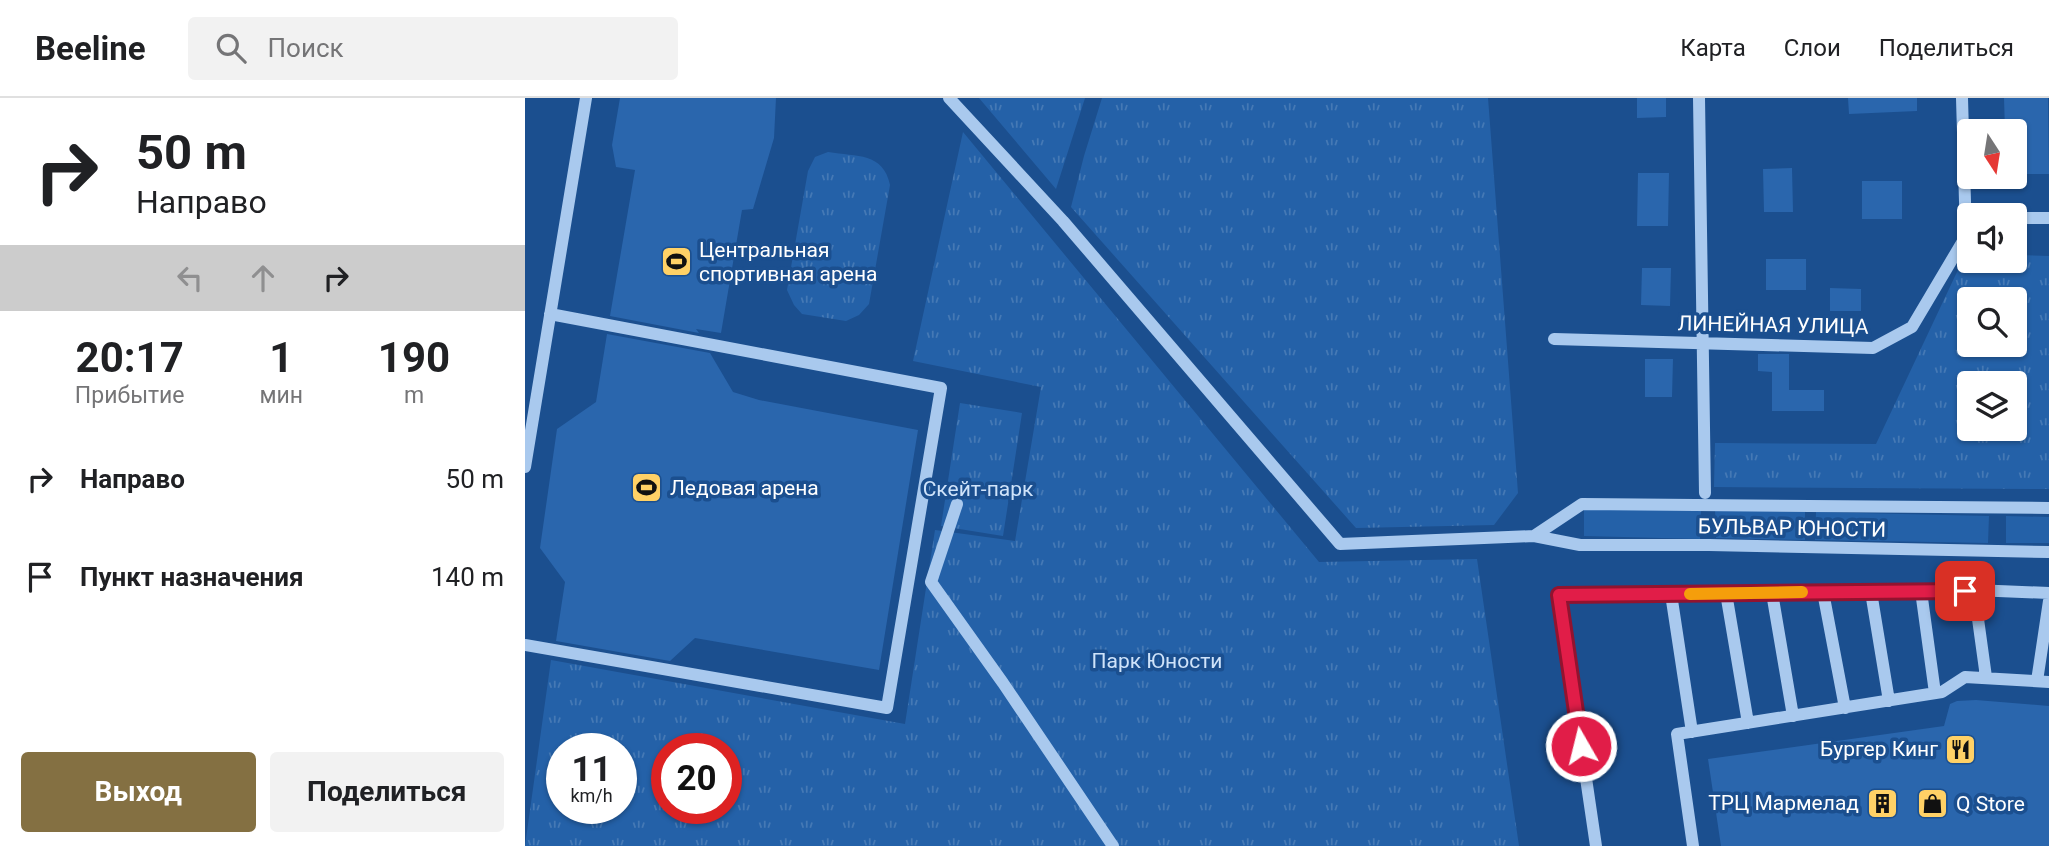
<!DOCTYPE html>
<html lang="ru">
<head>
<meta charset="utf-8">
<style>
	body { margin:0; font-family:Roboto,sans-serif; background:#f2f2f2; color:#202124; height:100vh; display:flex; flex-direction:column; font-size:26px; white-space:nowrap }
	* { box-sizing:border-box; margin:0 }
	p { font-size:23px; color:#757577 }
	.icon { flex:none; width:38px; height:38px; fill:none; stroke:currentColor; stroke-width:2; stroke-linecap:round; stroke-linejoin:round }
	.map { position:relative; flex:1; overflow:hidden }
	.drawer { display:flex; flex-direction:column; background:#fff; width:525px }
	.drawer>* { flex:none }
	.hud { background:#fff; color:#202124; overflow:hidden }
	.needle { width:46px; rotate:168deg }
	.fabs { position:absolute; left:1432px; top:21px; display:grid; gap:14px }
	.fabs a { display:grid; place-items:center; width:70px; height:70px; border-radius:7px; background:#fff; box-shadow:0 2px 5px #0004; font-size:35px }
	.speed { position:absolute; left:21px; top:635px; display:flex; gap:14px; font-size:35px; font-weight:700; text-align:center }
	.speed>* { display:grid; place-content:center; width:91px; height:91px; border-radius:50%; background:#fff; box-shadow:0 2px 5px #0004; line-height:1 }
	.speed small { font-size:18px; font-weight:400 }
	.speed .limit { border:10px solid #d22; background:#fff; color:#111 }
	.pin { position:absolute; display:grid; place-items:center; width:60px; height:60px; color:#fff; margin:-30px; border-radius:14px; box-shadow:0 4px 10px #0006 }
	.me { position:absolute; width:77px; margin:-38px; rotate:352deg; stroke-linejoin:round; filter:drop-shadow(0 0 5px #0008) }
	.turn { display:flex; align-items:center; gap:24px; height:147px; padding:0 21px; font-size:32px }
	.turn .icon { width:91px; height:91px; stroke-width:2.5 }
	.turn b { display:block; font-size:49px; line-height:60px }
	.lanes { display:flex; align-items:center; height:66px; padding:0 21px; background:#0003; justify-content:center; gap:35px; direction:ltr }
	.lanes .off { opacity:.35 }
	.eta { display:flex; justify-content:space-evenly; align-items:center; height:119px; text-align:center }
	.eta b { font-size:42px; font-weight:700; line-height:49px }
	.button { display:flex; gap:14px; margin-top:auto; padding:14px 21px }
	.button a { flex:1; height:80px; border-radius:7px; background:#847042; color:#fff; font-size:28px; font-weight:700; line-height:80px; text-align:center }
	.button a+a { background:#f2f2f2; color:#202124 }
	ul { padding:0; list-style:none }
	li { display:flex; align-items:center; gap:21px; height:98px; padding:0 21px }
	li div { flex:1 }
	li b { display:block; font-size:26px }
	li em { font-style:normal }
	header { display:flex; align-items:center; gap:42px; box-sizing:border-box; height:98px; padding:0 35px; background:#fff; border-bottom:2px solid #e0e0e0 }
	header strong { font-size:33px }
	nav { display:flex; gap:38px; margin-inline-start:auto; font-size:24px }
	.search { width:490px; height:63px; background:#f2f2f2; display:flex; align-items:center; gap:18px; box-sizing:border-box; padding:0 24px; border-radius:7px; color:#757577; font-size:26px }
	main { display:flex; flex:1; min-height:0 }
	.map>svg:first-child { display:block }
	.grass { fill:#2461a8 }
	.park { fill:url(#park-tufts); fill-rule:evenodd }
	.building { fill:#2a66ad }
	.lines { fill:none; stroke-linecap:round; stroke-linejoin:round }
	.minor { stroke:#a9c9ee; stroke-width:12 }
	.route-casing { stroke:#92132f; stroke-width:18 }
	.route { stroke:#e11d48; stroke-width:12 }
	.slow { stroke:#f59e0b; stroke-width:12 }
	.labels { text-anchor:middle; stroke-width:7; stroke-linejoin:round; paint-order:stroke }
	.poi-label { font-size:21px; fill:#fff; stroke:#1b4f8f; text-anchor:start }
	.street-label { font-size:21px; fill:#fff; stroke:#1b4f8f }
	.park-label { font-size:21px; fill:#cfe3fa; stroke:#1b4f8f }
</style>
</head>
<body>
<header>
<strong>Beeline</strong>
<div class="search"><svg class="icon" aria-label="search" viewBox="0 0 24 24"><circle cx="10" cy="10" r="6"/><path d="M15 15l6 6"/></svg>Поиск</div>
<nav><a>Карта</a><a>Слои</a><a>Поделиться</a></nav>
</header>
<main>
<section class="drawer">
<div class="hud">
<div class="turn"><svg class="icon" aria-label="right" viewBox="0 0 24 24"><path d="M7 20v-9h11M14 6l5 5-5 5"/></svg><div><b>50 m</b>Направо</div></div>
<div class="lanes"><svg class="icon off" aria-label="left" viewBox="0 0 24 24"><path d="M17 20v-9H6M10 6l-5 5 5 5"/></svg><svg class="icon off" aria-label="ahead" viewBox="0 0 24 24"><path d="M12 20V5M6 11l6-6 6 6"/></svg><svg class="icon" aria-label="right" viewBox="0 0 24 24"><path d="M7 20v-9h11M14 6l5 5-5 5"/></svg></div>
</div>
<div class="eta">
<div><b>20:17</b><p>Прибытие</p></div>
<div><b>1</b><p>мин</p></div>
<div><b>190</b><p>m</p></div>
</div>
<ul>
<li><svg class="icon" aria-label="right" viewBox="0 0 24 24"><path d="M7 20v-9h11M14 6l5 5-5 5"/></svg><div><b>Направо</b></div><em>50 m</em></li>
<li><svg class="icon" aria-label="arrive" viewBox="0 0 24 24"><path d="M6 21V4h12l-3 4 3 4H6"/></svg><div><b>Пункт назначения</b></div><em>140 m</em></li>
</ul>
<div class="button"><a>Выход</a><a>Поделиться</a></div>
</section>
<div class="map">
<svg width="1524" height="748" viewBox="0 0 1524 748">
	<defs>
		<pattern id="park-tufts" width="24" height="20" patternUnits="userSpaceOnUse" patternTransform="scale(1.75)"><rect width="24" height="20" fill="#2461a8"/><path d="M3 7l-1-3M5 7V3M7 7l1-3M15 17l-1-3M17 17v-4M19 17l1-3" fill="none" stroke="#4579b5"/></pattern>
	</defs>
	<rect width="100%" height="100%" fill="#1b4f8f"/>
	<path class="grass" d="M1059 410 1176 413 1175 441 1059 438Z
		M1190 412 1280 414V442L1191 440Z
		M1291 414 1464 418 1463 445 1290 442Z
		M1481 418 1524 419V445H1481Z"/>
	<path class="park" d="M454 0H560L531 91Z
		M577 0H963L993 395 969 427 831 430 546 109 559 58Z
		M438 34 794 464 952 461 994 748H0L26 562 380 626 410 432 490 443 516 289 388 263ZM37 651H96V710H37ZM142 651H201V710H142Z
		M303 54C332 59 358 54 365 87L344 206 334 217 321 223 277 216 269 207 262 192 283 73 290 59Z
		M1440 157H1444V163H1489V157L1524 158V391L1189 389 1190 345 1351 346ZM1489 201V247H1444V201ZM1489 285V331H1444V285Z
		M435 305 497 315 478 438 416 428Z"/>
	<path class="building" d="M95 0H251L249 40 228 111 217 112 196 235 171 231 174 235 85 218 110 72 91 69 87 47Z
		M1112 0H1141V19L1112 20Z
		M1323 0H1392V13L1324 16Z
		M1479 0H1523L1524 76H1489V33H1480Z
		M1267 70 1268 114H1239L1238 71Z
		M1113 75H1144L1143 128H1112Z
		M1337 83H1377V121H1337Z
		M1241 161H1281V192H1241Z
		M1117 170H1146L1145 208 1116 207Z
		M1305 190 1336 191V213H1305Z
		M82 236 185 255 208 294 234 302 393 332 354 572 170 540 145 563 31 543 40 484 15 450 32 331 71 304Z
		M1233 256H1264V292H1299V313H1247V274L1233 273Z
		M1120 261H1148L1147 299H1120Z
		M1451 602 1524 608V748H1196L1183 661 1419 628 1425 606 1432 603Z"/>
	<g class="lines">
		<path class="minor" d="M424 0 538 123 815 446 1009 438 1057 406 1524 410
			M1174 0 1180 395
			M1489 120H1524
			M1029 241 1348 250 1387 229 1441 138 1437 0
			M0 369 61 0
			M432 406 406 484 478 585 588 748
			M1009 438 1055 447H1184L1524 454
			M1449 492 1461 579
			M1396 493 1410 595
			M1298 494 1320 610
			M1346 494 1364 603
			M1201 495 1223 625
			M1247 495 1268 618
			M1146 496 1167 634
			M0 547 362 610 416 290 25 216
			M1512 583 1524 503
			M1071 748 1034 497 1449 492 1524 495
			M1168 748 1152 636 1417 594 1440 579 1524 584"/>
	</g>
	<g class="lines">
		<defs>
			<path id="route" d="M1056 648 1034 497 1440 493"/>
		</defs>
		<use href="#route" class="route-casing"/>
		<use href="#route" class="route"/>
		<path class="slow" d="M1165 496 1277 494"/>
	</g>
	<defs>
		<symbol id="stadium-square" viewBox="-11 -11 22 22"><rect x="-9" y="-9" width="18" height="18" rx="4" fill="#ffd166" stroke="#1b4f8f"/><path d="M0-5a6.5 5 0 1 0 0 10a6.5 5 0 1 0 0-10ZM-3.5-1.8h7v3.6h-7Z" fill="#111"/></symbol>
		<symbol id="restaurant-square" viewBox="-11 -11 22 22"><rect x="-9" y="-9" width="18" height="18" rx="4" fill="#ffd166" stroke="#1b4f8f"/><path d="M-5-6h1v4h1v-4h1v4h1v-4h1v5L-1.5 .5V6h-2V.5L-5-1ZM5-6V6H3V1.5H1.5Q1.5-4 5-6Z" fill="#111"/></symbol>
		<symbol id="building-square" viewBox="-11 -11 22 22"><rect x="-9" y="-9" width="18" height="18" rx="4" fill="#ffd166" stroke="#1b4f8f"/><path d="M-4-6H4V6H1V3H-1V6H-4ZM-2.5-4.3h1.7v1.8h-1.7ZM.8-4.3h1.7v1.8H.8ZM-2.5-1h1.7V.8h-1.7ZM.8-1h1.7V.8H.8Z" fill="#111"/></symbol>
		<symbol id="shop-square" viewBox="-11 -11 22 22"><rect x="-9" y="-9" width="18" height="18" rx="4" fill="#ffd166" stroke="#1b4f8f"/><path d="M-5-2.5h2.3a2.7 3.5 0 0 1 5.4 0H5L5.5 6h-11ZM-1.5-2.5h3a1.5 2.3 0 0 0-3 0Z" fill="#111"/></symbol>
	</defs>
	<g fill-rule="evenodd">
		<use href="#stadium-square" x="134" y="146" width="35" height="35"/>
		<use href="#stadium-square" x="104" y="372" width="35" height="35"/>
		<use href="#restaurant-square" x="1418" y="634" width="35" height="35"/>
		<use href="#building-square" x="1340" y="688" width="35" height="35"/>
		<use href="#shop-square" x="1390" y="688" width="35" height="35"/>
	</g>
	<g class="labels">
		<g class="poi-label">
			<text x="174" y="159">Центральная<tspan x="174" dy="24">спортивная арена</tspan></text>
			<text x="145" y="397">Ледовая арена</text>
			<text x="1413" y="658" text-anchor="end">Бургер Кинг</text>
			<text x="1334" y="712" text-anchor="end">ТРЦ Мармелад</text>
			<text x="1431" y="713">Q Store</text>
		</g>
		<g class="street-label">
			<text transform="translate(1248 227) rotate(1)" y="7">ЛИНЕЙНАЯ УЛИЦА</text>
			<text transform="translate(1267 430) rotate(1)" y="7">БУЛЬВАР ЮНОСТИ</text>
		</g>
		<g class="park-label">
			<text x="453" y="398">Скейт-парк</text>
			<text x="632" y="570">Парк Юности</text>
		</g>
	</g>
</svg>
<div class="fabs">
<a><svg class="needle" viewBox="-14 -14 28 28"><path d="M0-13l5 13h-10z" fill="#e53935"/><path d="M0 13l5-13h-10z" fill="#757577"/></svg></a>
<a><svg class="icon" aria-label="sound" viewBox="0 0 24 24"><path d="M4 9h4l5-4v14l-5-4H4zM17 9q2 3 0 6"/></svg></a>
<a><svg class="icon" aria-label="search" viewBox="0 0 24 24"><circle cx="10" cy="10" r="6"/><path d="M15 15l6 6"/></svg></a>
<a><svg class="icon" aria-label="layers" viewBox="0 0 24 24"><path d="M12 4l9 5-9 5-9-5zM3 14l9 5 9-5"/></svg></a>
</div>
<div class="speed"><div>11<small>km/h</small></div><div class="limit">20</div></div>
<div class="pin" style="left:1440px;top:493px;background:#d93025"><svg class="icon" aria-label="arrive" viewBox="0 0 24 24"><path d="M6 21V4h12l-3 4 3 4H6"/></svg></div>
<svg class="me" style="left:1056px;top:648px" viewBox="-20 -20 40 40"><circle r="17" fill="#e11d48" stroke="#fff" stroke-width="3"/><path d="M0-11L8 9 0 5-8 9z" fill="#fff"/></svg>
</div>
</main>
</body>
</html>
